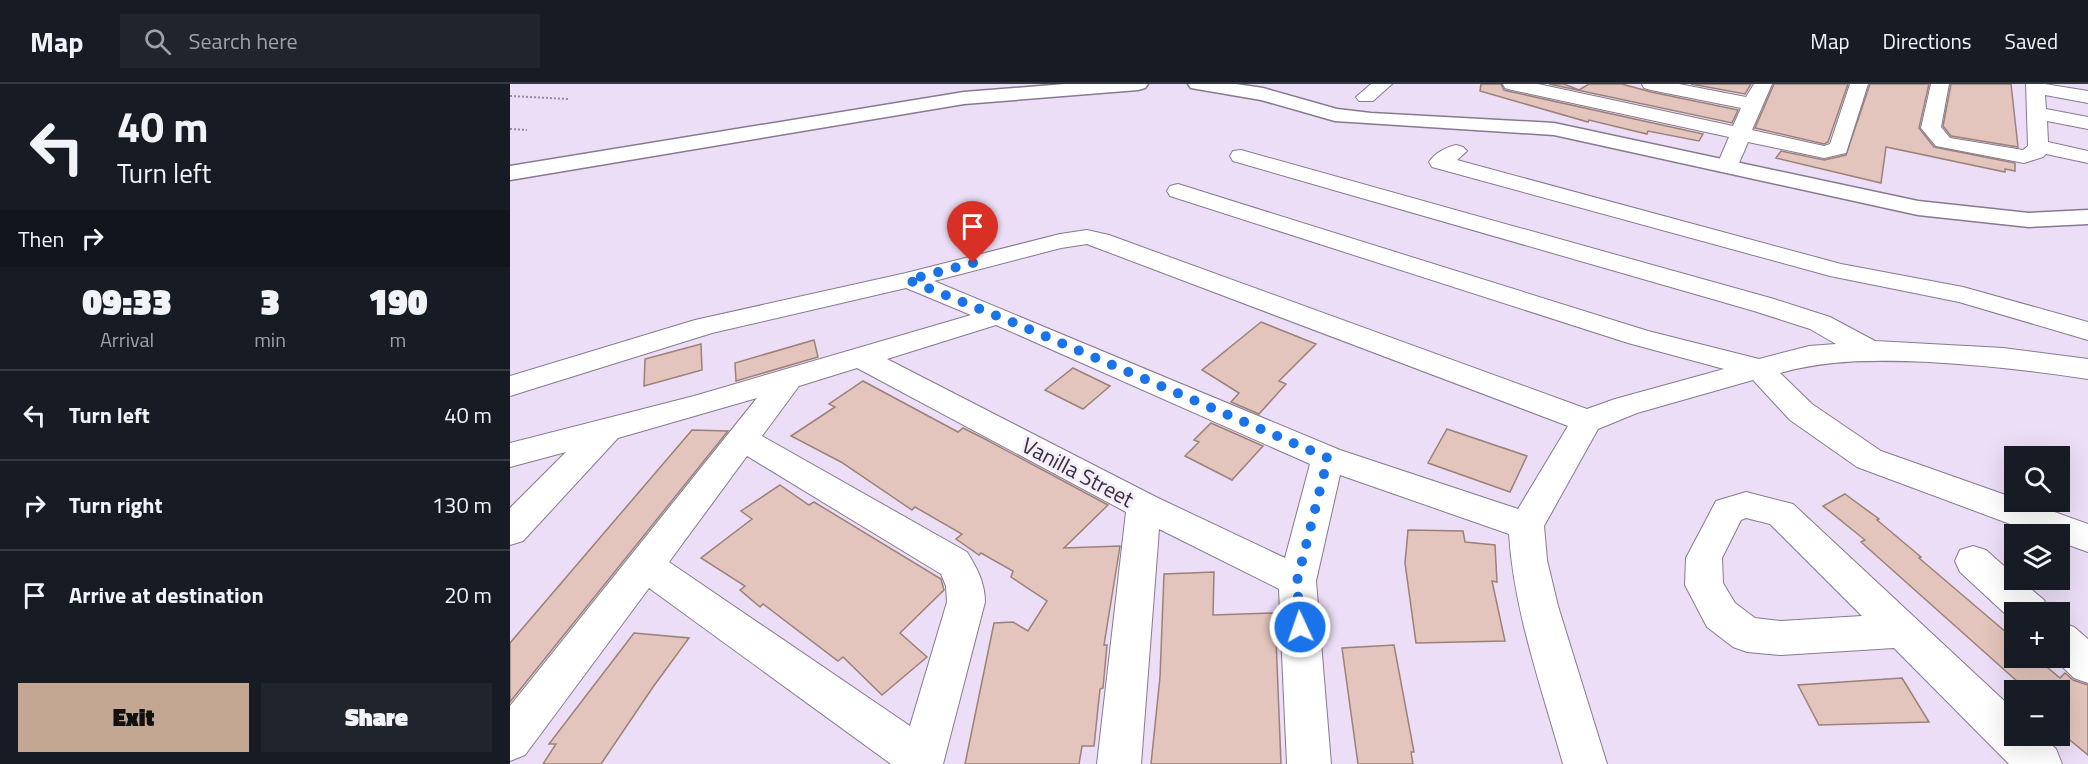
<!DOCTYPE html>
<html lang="en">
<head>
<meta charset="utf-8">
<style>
	body { margin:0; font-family:"Titillium Web",sans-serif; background:#20242c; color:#f1f3f6; height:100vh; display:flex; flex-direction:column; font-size:22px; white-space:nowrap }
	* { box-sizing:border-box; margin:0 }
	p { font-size:20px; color:#9ea1a6 }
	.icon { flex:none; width:33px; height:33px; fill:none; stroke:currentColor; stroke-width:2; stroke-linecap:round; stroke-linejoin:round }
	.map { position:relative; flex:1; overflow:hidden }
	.panel { display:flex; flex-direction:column; background:#171b24; width:510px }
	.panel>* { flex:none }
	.hud { background:#171b24; color:#f1f3f6; overflow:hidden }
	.fabs { position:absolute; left:1494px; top:362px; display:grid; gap:12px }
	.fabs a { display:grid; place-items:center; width:66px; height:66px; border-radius:0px; background:#171b24; box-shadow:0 6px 24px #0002; font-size:30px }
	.pin { position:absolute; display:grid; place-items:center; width:51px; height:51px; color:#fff; margin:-62px -26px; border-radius:50% 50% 50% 0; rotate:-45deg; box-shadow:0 0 6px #0007 }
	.pin .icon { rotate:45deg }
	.me { position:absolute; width:66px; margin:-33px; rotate:357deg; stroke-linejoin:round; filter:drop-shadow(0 0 4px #0008) }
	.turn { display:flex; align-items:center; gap:21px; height:126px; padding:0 18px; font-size:27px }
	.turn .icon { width:78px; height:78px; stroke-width:2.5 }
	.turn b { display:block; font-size:42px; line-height:51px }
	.then { display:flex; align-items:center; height:57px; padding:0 18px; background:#0003; gap:12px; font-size:22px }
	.eta { display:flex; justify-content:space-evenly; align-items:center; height:102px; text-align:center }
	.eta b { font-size:36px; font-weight:800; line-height:42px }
	.action { display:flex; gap:12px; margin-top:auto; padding:12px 18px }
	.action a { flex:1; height:69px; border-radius:0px; background:#c4a792; color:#111; font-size:24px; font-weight:800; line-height:69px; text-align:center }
	.action a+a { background:#20242c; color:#f1f3f6 }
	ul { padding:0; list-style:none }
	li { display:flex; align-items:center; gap:18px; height:90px; padding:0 18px; border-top:2px solid #363941 }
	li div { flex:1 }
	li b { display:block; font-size:22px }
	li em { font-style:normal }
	header { display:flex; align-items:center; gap:36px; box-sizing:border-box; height:84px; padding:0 30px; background:#171b24; border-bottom:2px solid #363941 }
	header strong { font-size:28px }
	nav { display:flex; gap:33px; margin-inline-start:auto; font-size:21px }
	.search { width:420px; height:54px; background:#20242c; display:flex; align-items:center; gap:15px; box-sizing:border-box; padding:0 21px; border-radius:0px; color:#9ea1a6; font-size:22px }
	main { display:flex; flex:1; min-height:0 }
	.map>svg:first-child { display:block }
	.building { fill:#e3c5bd; stroke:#9c8179; stroke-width:1.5 }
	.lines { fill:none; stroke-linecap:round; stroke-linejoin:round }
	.minor-casing { stroke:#867a90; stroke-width:2 }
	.tertiary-casing { stroke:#867a90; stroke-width:3 }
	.path { stroke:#92899a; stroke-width:2; stroke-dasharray:2 2; stroke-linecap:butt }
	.minor { fill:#fff; fill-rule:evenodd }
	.tertiary { fill:#fff; fill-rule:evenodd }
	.route { stroke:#1a73e8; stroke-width:10; stroke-dasharray:0 18 }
	.labels { text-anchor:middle; stroke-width:6; stroke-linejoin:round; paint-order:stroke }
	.street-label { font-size:22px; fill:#36313a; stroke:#f6eefc }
</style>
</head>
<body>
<header>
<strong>Map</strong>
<div class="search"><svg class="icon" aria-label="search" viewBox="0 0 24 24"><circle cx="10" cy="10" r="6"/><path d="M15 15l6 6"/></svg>Search here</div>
<nav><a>Map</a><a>Directions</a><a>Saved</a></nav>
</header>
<main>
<section class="panel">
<div class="hud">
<div class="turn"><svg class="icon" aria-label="left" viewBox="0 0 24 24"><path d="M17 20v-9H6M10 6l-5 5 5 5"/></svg><div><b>40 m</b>Turn left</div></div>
<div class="then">Then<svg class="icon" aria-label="right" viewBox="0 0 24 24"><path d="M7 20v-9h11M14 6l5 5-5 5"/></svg></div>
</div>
<div class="eta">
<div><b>09:33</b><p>Arrival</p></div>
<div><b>3</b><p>min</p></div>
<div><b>190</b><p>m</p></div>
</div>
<ul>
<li><svg class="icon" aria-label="left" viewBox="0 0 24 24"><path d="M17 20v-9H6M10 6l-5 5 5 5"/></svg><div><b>Turn left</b></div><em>40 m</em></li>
<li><svg class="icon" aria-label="right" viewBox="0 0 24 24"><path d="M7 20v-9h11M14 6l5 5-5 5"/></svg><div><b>Turn right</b></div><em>130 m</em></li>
<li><svg class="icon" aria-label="arrive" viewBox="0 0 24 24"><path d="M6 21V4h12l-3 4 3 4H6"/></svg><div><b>Arrive at destination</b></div><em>20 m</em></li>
</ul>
<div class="action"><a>Exit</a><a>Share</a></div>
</section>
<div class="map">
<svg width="1578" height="680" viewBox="0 0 1578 680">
	<rect width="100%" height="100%" fill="#ebdef6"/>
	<path class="building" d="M971 0H991L994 6 1002 8 1193 50 1189 57 1138 47 1137 50 1079 36 1078 38 970 7Z
		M1039 0H1054L1069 6 1079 0H1112L1141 8 1228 26 1222 39Z
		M1181 0H1241L1235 10Z
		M1264 0H1338L1318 58 1314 60 1245 44Z
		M1360 0H1419L1409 44 1424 63 1505 79V87L1495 85V88L1376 63 1371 99 1266 74 1271 67 1314 76 1336 71Z
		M1441 0H1501L1508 63 1441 52 1433 42Z
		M751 238 806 260 769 297 776 300 749 330 721 318 729 309 692 286Z
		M304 256 308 273 226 297 225 279Z
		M191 260 192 286 134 302 135 275Z
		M563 284 600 302 573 325 535 306Z
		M353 297 448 348 453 344 473 354 598 421 554 464 610 462 594 561H597L593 604 590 605 584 662H572L569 680H455L484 539 503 538 518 547 537 517 501 493 503 487 471 469 469 471 446 455 452 450 405 423 402 426 331 378 281 352 325 323 319 320Z
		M701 339 753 362 722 396 675 372 689 358 684 356Z
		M937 345 1017 372 1000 408 918 379Z
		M182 346 218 347 0 618V559Z
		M270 401 299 421 304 418 431 495 434 506 390 549 417 573 372 611 333 573 328 577 253 520 250 523 230 506 235 502 191 474 242 435 231 427Z
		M1335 410 1369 435 1367 436 1411 473 1409 474 1504 555V573H1525L1550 594 1555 589 1563 596 1578 601V671L1550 648V606H1517L1351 458 1355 456 1313 422Z
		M898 446 953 447 955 458 985 461 987 498 982 497 995 557 906 559 895 479Z
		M704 488 703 531 765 529 771 680H641L650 593 654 490Z
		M124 549 179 554 143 603 91 680H33L46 660H39Z
		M884 561 904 668H901L903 680H848L832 564Z
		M1392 594 1419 638 1309 641 1288 601Z"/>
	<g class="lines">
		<defs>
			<path id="minor" d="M861 0H882L863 17H849L846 13Z
				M993 0H1028L1223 42 1231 24 1141 6 1134 4 1132 0H1169L1236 13 1244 0H1262L1242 46 1314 62 1320 60 1340 0H1358L1336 69 1314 74 1238 58 1226 86 1218 87 1210 86 1207 81 1219 53 1002 6 995 4Z
				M1421 0H1439L1431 43 1440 54 1513 66 1518 62 1516 0H1535L1578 7V19L1535 11 1536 25 1578 33V45L1537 37 1538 58 1578 67V79L1536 70 1533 73 1514 79 1426 62 1411 44Z
				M946 61 953 63 957 67 947 76 1331 180 1453 203 1578 238V256L1449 218 1320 192 922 83 919 78C925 69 936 63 946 61Z
				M731 66 1264 215 1320 233 1365 257 1493 264 1578 275V295C1525 287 1473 281 1419 278 1368 276 1320 275 1270 289L1302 320 1371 367 1504 414V417H1514L1578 440V468L1550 458V450H1527L1347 383 1280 336 1243 296 1127 329 1088 345 1034 442 1037 476 1048 522 1097 680H1053C1032 605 1004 528 999 450L830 391 806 497 821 680H777L769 505 649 445 631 680H587L616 428 347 284 289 302 252 352 457 468C467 484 475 499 475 518L433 680H381L139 504 15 671 0 677V622L247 314 108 354 13 457 0 461V424L56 368 0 383V359L184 312 461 231 396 204 202 249 0 312V292L185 236 396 189 550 150 577 146 599 151 1077 325 1105 315 1214 285 1118 259 660 112 657 107 660 102 668 100 1138 247 1249 275 1299 262 1326 260 1300 245 1244 227 723 77 720 72 723 67ZM577 160 582 162 1058 342 1008 425 830 366 424 197 551 164ZM486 241 800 380 775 474 646 413 377 275ZM237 372 431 490 436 502 437 518 400 642 159 478Z
				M1236 408 1283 420 1504 626V651H1531L1546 665 1552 680H1499L1384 564 1271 571 1237 568 1223 563 1197 543 1175 501 1176 474 1206 417ZM1236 434 1260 440 1352 532 1271 537 1245 534 1225 519 1213 499 1212 474 1231 436Z
				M1463 462 1476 466 1504 491V495H1509L1534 516 1539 528H1504V538L1450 488 1445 477 1450 466Z
				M1550 538 1564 543 1578 555V599L1564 594 1542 573H1550Z"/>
			<path id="tertiary" d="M555 0H638L635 4 628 6 454 20 0 96V82L454 8Z
				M678 0H726L753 4 827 25 861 29 1044 39 1408 117 1519 129 1578 126V140L1519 143 1408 131 1044 51 825 37 751 16 681 4Z"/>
		</defs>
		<use href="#minor" class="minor-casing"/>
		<use href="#tertiary" class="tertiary-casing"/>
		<path class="path" d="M0 12 58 15
			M0 45 17 46"/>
		<use href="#minor" class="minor"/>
		<use href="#tertiary" class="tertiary"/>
	</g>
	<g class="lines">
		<path class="route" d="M463 179 398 196 507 240 818 374 787 497 790 543"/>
	</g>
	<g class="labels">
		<g class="street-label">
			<text transform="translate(568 388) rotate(28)" y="8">Vanilla Street</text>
		</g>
	</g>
</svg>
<div class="fabs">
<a><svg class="icon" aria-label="search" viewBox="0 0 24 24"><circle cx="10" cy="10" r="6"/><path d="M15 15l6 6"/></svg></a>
<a><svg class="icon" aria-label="layers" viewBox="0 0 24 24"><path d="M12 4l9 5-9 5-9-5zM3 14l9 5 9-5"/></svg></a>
<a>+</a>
<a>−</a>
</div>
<div class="pin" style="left:463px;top:179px;background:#d93025"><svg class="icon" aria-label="arrive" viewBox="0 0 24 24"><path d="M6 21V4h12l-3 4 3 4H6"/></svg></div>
<svg class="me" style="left:790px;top:543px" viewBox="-20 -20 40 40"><circle r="17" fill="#1a73e8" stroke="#fff" stroke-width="3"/><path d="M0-11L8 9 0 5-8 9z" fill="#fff"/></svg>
</div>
</main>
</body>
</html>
